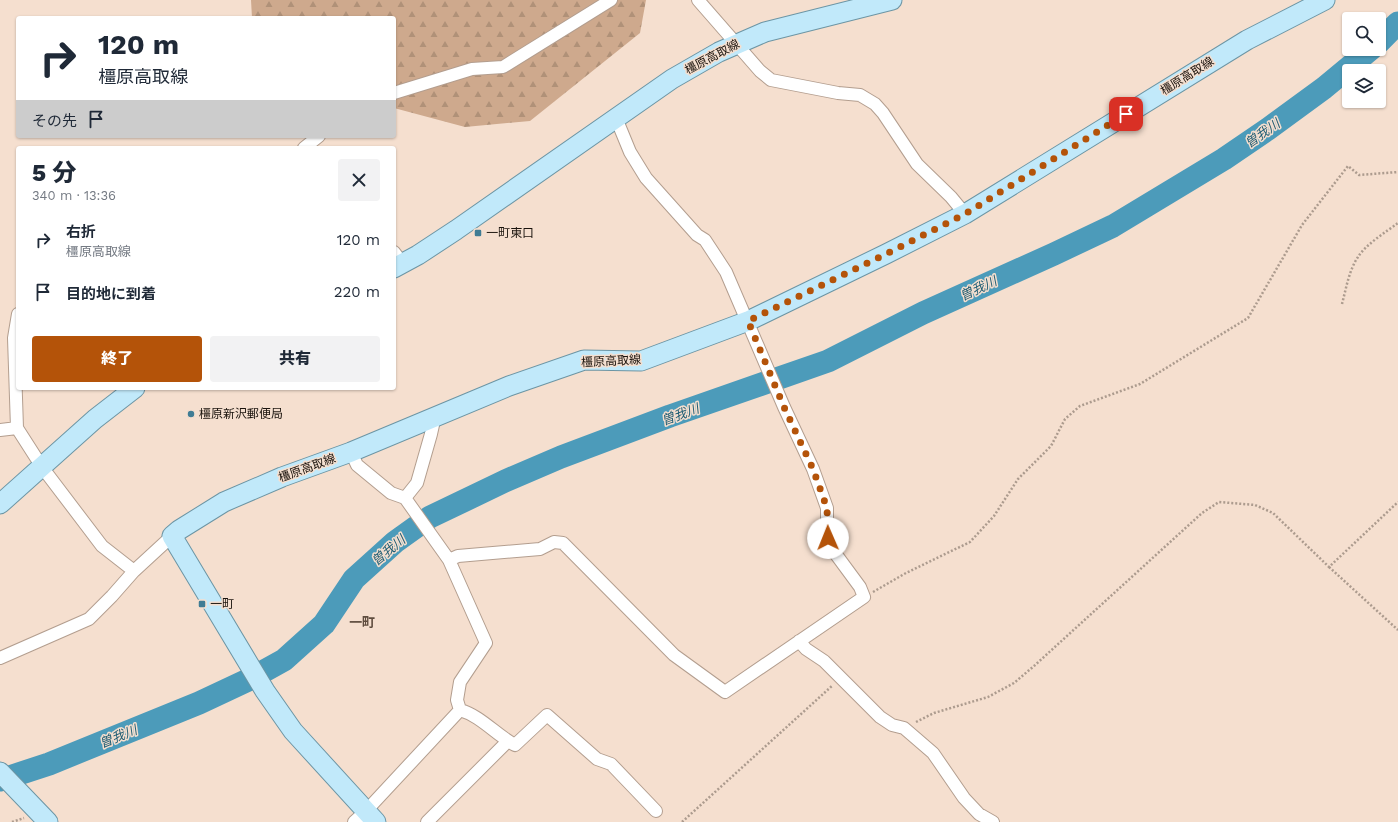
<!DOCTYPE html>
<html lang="ja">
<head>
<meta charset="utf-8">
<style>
	body { margin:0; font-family:"Work Sans","Noto Sans JP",sans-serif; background:#f2f2f3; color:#1f2937; height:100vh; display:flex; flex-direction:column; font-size:15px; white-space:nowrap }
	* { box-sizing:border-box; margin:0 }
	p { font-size:13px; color:#747a83 }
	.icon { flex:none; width:22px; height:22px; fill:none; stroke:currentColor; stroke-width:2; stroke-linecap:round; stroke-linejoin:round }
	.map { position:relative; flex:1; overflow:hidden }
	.side { position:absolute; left:16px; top:146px; width:380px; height:244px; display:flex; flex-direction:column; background:#fff; border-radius:4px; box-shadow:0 1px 3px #0004 }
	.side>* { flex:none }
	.hud { position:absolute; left:16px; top:16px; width:380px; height:122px; border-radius:4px; box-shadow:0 1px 3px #0004; background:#fff; color:#1f2937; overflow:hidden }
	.tools { position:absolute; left:1342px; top:12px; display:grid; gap:8px }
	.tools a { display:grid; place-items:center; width:44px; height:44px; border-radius:4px; background:#fff; box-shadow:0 1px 3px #0004; font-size:20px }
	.pin { position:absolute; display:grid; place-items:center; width:34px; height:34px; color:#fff; margin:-17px; border-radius:8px; box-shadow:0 2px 6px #0006 }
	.me { position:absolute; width:44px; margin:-22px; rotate:359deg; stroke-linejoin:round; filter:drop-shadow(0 0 3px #0008) }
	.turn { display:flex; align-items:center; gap:14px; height:84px; padding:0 16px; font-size:18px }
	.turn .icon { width:52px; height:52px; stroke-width:2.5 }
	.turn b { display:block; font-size:28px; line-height:34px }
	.then { display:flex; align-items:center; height:38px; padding:0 16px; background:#0003; gap:8px; font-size:15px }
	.round { display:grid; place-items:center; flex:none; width:42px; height:42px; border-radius:4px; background:#f2f2f3 }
	.summary { display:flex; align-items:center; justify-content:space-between; height:68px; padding:0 16px }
	h1 { font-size:24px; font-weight:800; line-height:30px }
	.primary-button { display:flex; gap:8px; margin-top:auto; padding:8px 16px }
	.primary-button a { flex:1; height:46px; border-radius:4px; background:#b45309; color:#fff; font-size:16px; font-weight:800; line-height:46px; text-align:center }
	.primary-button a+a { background:#f2f2f3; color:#1f2937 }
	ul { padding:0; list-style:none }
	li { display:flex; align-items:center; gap:12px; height:52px; padding:0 16px }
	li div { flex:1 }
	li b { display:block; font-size:15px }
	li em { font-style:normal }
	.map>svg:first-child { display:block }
	.forest { fill:url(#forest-firs) }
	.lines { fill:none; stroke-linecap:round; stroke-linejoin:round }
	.river { stroke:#4c9bba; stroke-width:23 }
	.street-casing { stroke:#b39e8f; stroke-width:14 }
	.primary-casing { stroke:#6c95a4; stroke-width:21 }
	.path { stroke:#ac9b8e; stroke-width:2.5; stroke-dasharray:2 2; stroke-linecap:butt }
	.street { stroke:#fff; stroke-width:12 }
	.primary { stroke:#c1e9fa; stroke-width:19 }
	.route { stroke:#b45309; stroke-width:7; stroke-dasharray:0 12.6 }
	.poi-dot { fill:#407c94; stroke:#f5dfcf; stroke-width:1.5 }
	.labels { text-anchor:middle; stroke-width:3; stroke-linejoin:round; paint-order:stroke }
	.street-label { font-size:12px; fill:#1a130d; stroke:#f5dfcf }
	.poi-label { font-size:12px; fill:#1a130d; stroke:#f5dfcf; text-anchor:start }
	.water-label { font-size:13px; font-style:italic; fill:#1f5d74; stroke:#f5dfcf }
	.neighbourhood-label { font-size:13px; font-weight:bold; fill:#5f4d3f; stroke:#f5dfcf }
</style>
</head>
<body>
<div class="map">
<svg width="1398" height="822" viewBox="0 0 1398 822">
	<defs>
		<pattern id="forest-firs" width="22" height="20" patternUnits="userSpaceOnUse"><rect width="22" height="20" fill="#cea98d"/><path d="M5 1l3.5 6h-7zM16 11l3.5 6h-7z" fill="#b09178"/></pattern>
	</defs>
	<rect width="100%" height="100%" fill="#f5dfcf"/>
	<path class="forest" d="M251 0H646L640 33 530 121 465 127 394 108V18H252Z"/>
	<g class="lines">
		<path class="river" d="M1379 42 1398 23
			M0 780 49 764 199 703 248 680 284 660 324 624 354 579 395 542 430 517 505 481 561 457 670 416 828 361 923 313 1054 254 1113 226 1224 159 1268 129 1324 88 1371 49"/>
		<defs>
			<path id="street" d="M698 0 760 71 771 80 838 93 860 95 875 104 883 113 917 164 951 197 965 214
				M394 93 472 69 503 67 611 0
				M304 148 319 136
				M394 252 403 264
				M18 314 14 338 17 428 42 467 102 546 134 571
				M0 430 17 428
				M351 452 357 465 391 493 405 498 449 560 486 643 460 682 457 700 460 710 366 811 354 822
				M405 498 417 483 431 434 435 416
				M449 560 458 556 540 549 554 542 563 543 674 655 725 692 864 597 860 587 832 549 827 538V508L813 469 784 407 726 272 705 240 697 235 646 178 630 152 616 118
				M799 641 806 649 824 661 880 717 892 725 904 728 933 753 964 798 979 814 993 822
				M0 658 89 619 112 596 134 571 172 536
				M460 710C481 716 496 735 515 745L547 715 597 759 611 764 656 811
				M427 822 508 741"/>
			<path id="primary" d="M394 268 418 255 456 230 672 79 719 52 765 32 892 0
				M0 504 95 419 135 388
				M0 772 48 822
				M376 822 293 731 265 691 172 536 179 530 224 502 282 477 351 452 509 386 584 360 641 361 748 321 886 254 965 214 1247 40 1325 0"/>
		</defs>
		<use href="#street" class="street-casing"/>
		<use href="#primary" class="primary-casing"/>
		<path class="path" d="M1342 304C1346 289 1349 270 1358 257 1366 244 1386 232 1398 223
			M1329 567 1398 630
			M873 592 906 573 970 542 994 516 1018 479 1051 446 1065 419 1080 406 1140 384 1248 318 1302 225 1348 166 1359 175 1398 172
			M916 722 934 713 988 697 1014 683 1034 666 1202 513 1219 502 1255 505 1273 513 1329 567 1398 502
			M12 822 24 818
			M682 822 833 685"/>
		<use href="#street" class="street"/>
		<use href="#primary" class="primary"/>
	</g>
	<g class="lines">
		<path class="route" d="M828 538 827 508 813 469 784 407 748 321 886 254 965 214 1126 114"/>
	</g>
	<g class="poi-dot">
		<rect x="474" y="229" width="8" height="8" rx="2"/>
		<circle cx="191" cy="414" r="4"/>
		<rect x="198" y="600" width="8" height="8" rx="2"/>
	</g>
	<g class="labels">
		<g class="street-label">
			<text transform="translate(712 57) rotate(-28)" y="4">橿原高取線</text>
			<text transform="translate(1187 76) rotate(-32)" y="4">橿原高取線</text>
			<text transform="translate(611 361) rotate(-3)" y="4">橿原高取線</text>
			<text transform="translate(307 468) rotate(-20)" y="4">橿原高取線</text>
		</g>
		<g class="poi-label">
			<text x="486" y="237">一町東口</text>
			<text x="199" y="418">橿原新沢郵便局</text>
			<text x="210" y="608">一町</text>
		</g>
		<g class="water-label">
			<text transform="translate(1262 133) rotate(-35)" y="5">曽我川</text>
			<text transform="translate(978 288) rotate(-25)" y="5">曽我川</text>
			<text transform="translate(680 414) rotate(-20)" y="5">曽我川</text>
			<text transform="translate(388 550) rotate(-40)" y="5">曽我川</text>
			<text transform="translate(118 736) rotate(-22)" y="5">曽我川</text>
		</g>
		<g class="neighbourhood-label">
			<text x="362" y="627">一町</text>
		</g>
	</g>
</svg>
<div class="tools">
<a><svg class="icon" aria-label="search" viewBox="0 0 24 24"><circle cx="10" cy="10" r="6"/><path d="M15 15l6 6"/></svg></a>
<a><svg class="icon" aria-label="layers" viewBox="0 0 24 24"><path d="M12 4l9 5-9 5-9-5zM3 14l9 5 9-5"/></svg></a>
</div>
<div class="pin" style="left:1126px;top:114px;background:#d93025"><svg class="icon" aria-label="arrive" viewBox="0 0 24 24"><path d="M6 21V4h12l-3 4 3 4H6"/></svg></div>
<svg class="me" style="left:828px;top:538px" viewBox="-20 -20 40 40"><circle r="19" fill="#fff"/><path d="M0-13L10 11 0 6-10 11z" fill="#b45309"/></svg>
<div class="hud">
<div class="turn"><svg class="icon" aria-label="right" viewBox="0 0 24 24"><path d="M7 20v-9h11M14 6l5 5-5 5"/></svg><div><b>120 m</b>橿原高取線</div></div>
<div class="then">その先<svg class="icon" aria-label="arrive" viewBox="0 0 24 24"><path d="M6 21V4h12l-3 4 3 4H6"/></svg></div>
</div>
<section class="side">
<div class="summary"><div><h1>5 分</h1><p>340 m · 13:36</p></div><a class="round"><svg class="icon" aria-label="close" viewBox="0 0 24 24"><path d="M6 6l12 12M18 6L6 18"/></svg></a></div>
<ul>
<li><svg class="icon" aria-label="right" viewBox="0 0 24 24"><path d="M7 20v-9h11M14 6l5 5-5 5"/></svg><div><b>右折</b><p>橿原高取線</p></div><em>120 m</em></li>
<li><svg class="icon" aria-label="arrive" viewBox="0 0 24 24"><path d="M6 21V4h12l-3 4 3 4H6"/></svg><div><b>目的地に到着</b></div><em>220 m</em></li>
</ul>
<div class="primary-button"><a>終了</a><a>共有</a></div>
</section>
</div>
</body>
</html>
